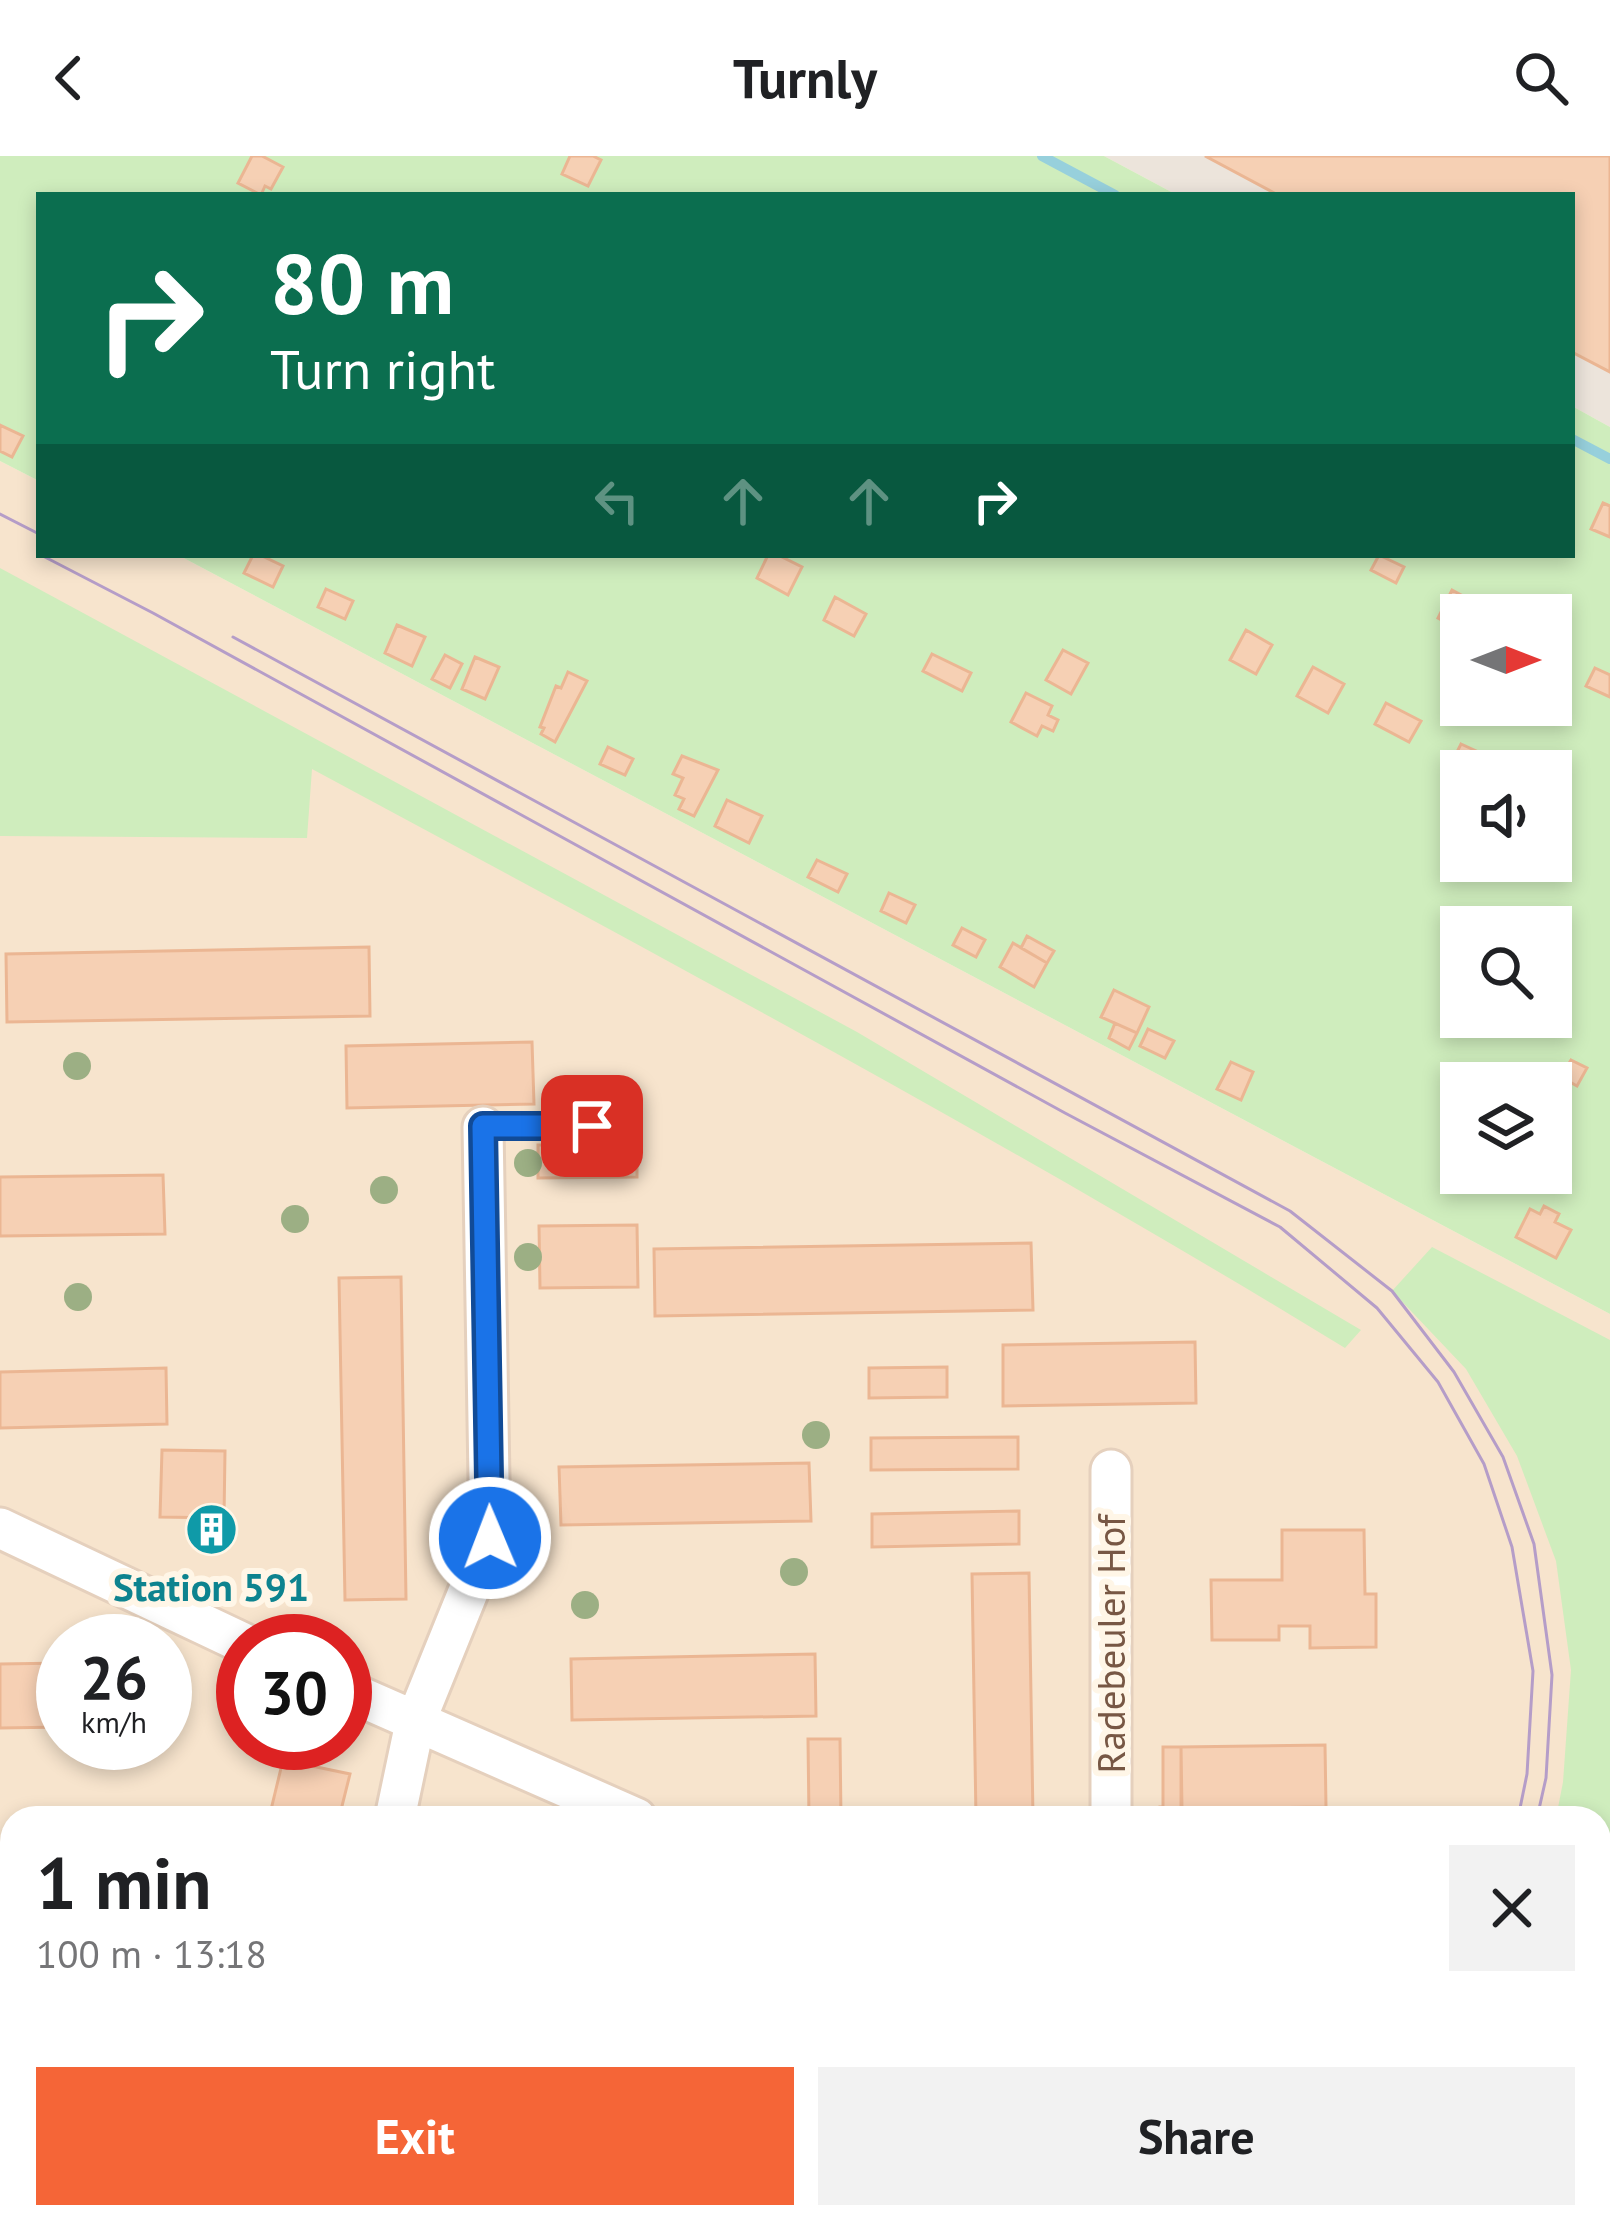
<!DOCTYPE html>
<html lang="en">
<head>
<meta charset="utf-8">
<style>
	body { margin:0; font-family:"PT Sans",sans-serif; background:#f2f2f2; color:#202124; height:100vh; display:flex; flex-direction:column; font-size:45px; white-space:nowrap }
	* { box-sizing:border-box; margin:0 }
	p { font-size:39px; color:#757577 }
	.icon { flex:none; width:66px; height:66px; fill:none; stroke:currentColor; stroke-width:2; stroke-linecap:round; stroke-linejoin:round }
	.map { position:relative; flex:1; overflow:hidden }
	.panel { position:absolute; left:0px; top:1650px; width:1611px; height:423px; display:flex; flex-direction:column; background:#fff; border-radius:36px 36px 0 0; box-shadow:0 6px 18px #0003 }
	.panel>* { flex:none }
	.top-card { position:absolute; left:36px; top:36px; width:1539px; height:366px; border-radius:0px; box-shadow:0 6px 18px #0003; background:#0b6e4f; color:#fff; overflow:hidden }
	.needle { width:78px; rotate:90deg }
	.tools { position:absolute; left:1440px; top:438px; display:grid; gap:24px }
	.tools a { display:grid; place-items:center; width:132px; height:132px; border-radius:0px; background:#fff; box-shadow:0 6px 18px #0003; font-size:60px }
	.speed { position:absolute; left:36px; top:1458px; display:flex; gap:24px; font-size:60px; font-weight:700; text-align:center }
	.speed>* { display:grid; place-content:center; width:156px; height:156px; border-radius:50%; background:#fff; box-shadow:0 6px 18px #0003; line-height:1 }
	.speed small { font-size:30px; font-weight:400 }
	.speed .limit { border:18px solid #d22; background:#fff; color:#111 }
	.pin { position:absolute; display:grid; place-items:center; width:102px; height:102px; color:#fff; margin:-51px; border-radius:24px; box-shadow:0 6px 18px #0006 }
	.me { position:absolute; width:132px; margin:-66px; rotate:359deg; stroke-linejoin:round; filter:drop-shadow(0 0 9px #0008) }
	.turn { display:flex; align-items:center; gap:42px; height:252px; padding:0 36px; font-size:54px }
	.turn .icon { width:156px; height:156px; stroke-width:2.5 }
	.turn b { display:block; font-size:84px; line-height:102px }
	.lanes { display:flex; align-items:center; height:114px; padding:0 36px; background:#0003; justify-content:center; gap:60px; direction:ltr }
	.lanes .off { opacity:.35 }
	.round { display:grid; place-items:center; flex:none; width:126px; height:126px; border-radius:0px; background:#f2f2f2 }
	.headline { display:flex; align-items:center; justify-content:space-between; height:204px; padding:0 36px }
	h1 { font-size:72px; font-weight:800; line-height:90px }
	.button { display:flex; gap:24px; margin-top:auto; padding:24px 36px }
	.button a { flex:1; height:138px; border-radius:0px; background:#f56537; color:#fff; font-size:48px; font-weight:800; line-height:138px; text-align:center }
	.button a+a { background:#f2f2f2; color:#202124 }
	header { display:flex; justify-content:space-between; align-items:center; height:156px; padding:0 36px; background:#fff; font-size:54px; font-weight:800 }
	.map>svg:first-child { display:block }
	.residential { fill:#f7e4cd; fill-rule:evenodd }
	.industrial { fill:#ece4db }
	.green { fill:#cfedbd; fill-rule:evenodd }
	.lines { fill:none; stroke-linecap:round; stroke-linejoin:round }
	.stream { stroke:#97d0dc; stroke-width:10 }
	.building { fill:#f6d0b4; stroke:#ebb693; stroke-width:3 }
	.lane-casing { stroke:#e5d0bd; stroke-width:27 }
	.street-casing { stroke:#e5d0bd; stroke-width:45 }
	.secondary-casing { stroke:#ebd1ba; stroke-width:63 }
	.lane { stroke:#fff; stroke-width:21 }
	.street { stroke:#fff; stroke-width:39 }
	.secondary { stroke:#fff; stroke-width:57 }
	.tram { stroke:#b59dc8; stroke-width:3 }
	.tree { fill:#9caf84 }
	.route-casing { stroke:#114b97; stroke-width:30 }
	.route { stroke:#1a73e8; stroke-width:21 }
	.labels { text-anchor:middle; stroke-width:12; stroke-linejoin:round; paint-order:stroke }
	.culture-label { font-size:39px; font-weight:bold; fill:#0d838f; stroke:#fff6e7 }
	.street-label { font-size:39px; fill:#775744; stroke:#fff6e7 }
</style>
</head>
<body>
<header><svg class="icon" aria-label="back" viewBox="0 0 24 24"><path d="M15 5l-7 7 7 7"/></svg>Turnly<svg class="icon" aria-label="search" viewBox="0 0 24 24"><circle cx="10" cy="10" r="6"/><path d="M15 15l6 6"/></svg></header>
<div class="map">
<svg width="1610" height="2072" viewBox="0 0 1610 2072">
	<rect width="100%" height="100%" fill="#fef3df"/>
	<path class="residential" d="M0 305 39 325V399H178L1610 1158V2072H0ZM63 1485H165V1587H63ZM243 1485H345V1587H243ZM12 1662H1599V2061H12Z"/>
	<path class="industrial" d="M1104 0H1610V271L1572 250V39H1177Z"/>
	<path class="green" d="M0 0H1104L1177 39H39V325L0 305Z
		M1572 250 1610 271V1158L178 399H1572ZM1461 459H1551V549H1461ZM1461 615H1551V705H1461ZM1461 771H1551V861H1461ZM1461 927H1551V1017H1461Z
		M0 412 857 876 1361 1174 1345 1192C1008 986 660 800 312 613L307 682 0 680Z
		M1432 1091 1610 1184V1795L1599 1825V1662H1556L1563 1626 1571 1514 1556 1405 1517 1300 1466 1213 1392 1135Z"/>
	<g class="lines">
		<path class="stream" d="M1042 0 1115 39
			M1572 283 1610 303"/>
	</g>
	<path class="building" d="M252 0H262L283 11 271 33 265 30 261 39 238 27Z
		M570 0H593L601 4 588 30 562 18Z
		M1205 0H1610V216L1572 196V39H1278Z
		M0 269 23 280 12 301 0 295Z
		M1603 347 1610 350V381L1591 373Z
		M253 399H260L283 410 273 431 244 417Z
		M768 399H778L802 411 788 439 757 422Z
		M1379 399 1404 411 1396 427 1371 414Z
		M326 433 353 445 345 463 318 451Z
		M1452 434 1478 448 1472 459H1461V474L1438 462Z
		M835 441 866 458 854 480 824 464Z
		M397 469 425 481 412 510 385 497Z
		M1246 474 1272 489 1256 518 1230 504Z
		M1063 494 1088 507 1071 538 1046 524Z
		M932 498 971 517 962 535 923 515Z
		M445 499 462 508 450 532 432 523Z
		M475 501 499 511 485 543 462 533Z
		M1313 511 1344 528 1328 557 1297 540Z
		M1595 512 1610 519V541L1586 530Z
		M568 516 587 525 555 586 541 578 544 572 540 571 556 530 561 532Z
		M1026 537 1052 550 1048 559 1058 564 1053 575 1042 570 1037 580 1011 566Z
		M1386 547 1421 565 1409 586 1375 568Z
		M1461 588 1487 600 1479 615H1461V628L1445 620Z
		M608 591 633 603 625 619 600 608Z
		M682 600 718 614 694 660 679 653 684 643 675 639 683 622 673 618Z
		M727 644 762 660 749 687 715 670Z
		M817 704 847 718 838 736 808 721Z
		M889 737 915 749 906 767 881 755Z
		M962 772 985 784 976 801 953 789Z
		M1027 780 1054 795 1047 807 1021 792Z
		M1013 787 1047 807 1034 831 1000 811Z
		M369 791 370 860 7 866 6 798Z
		M1114 834 1149 851 1137 877 1101 861Z
		M1115 867 1137 877 1129 893 1109 882Z
		M1148 873 1174 885 1165 902 1140 890Z
		M532 886 534 948 347 952 346 890Z
		M1571 904 1587 912 1577 930 1561 921Z
		M1231 906 1253 916 1241 944 1217 933Z
		M538 989H637V1021L538 1022Z
		M163 1019 165 1078 0 1080V1021Z
		M1544 1050 1559 1058 1555 1066 1571 1074 1556 1102 1516 1081 1530 1053 1540 1058Z
		M637 1069 638 1131 540 1132 539 1070Z
		M1031 1087 1033 1154 655 1160 654 1093Z
		M401 1121 406 1443 345 1444 339 1122Z
		M1195 1186 1196 1247 1003 1250V1189Z
		M947 1211V1241L869 1242V1212Z
		M166 1212 167 1268 0 1272V1216Z
		M1018 1281V1313L871 1314V1282Z
		M162 1294 225 1295 224 1362 160 1361Z
		M809 1307 811 1365 561 1369 559 1311Z
		M1019 1355V1388L872 1391V1358Z
		M199 1362H224V1387H198Z
		M1282 1374H1364L1365 1438H1376V1491L1310 1492V1470H1279V1484H1212L1211 1424H1282Z
		M1029 1417 1033 1662H976L972 1418Z
		M815 1498 816 1560 572 1564 571 1503Z
		M63 1507V1571L0 1572V1508Z
		M808 1583H840L841 1662H809Z
		M1325 1589 1326 1651 1182 1653 1181 1591Z
		M1163 1591H1181V1662H1160V1651H1163Z
		M283 1604 350 1618 339 1662H269Z
		M0 1716H12V1787L0 1788Z
		M0 1997H12V2061H243L241 2069 0 2072Z
		M856 2061H909V2072H856Z
		M1051 2061H1197V2072H1051Z
		M1240 2061H1273V2072H1240Z"/>
	<g class="lines">
		<defs>
			<path id="lane" d="M483 971 592 970"/>
			<path id="street" d="M0 1372 243 1487
				M345 1534 636 1662
				M395 1662 415 1567 490 1382 483 971
				M1111 1662V1314
				M308 2072 310 2061
				M1005 2072 1007 2061"/>
			<path id="secondary" d="M1599 1900 1610 1872
				M1536 2072 1540 2061"/>
		</defs>
		<use href="#lane" class="lane-casing"/>
		<use href="#street" class="street-casing"/>
		<use href="#secondary" class="secondary-casing"/>
		<use href="#lane" class="lane"/>
		<use href="#street" class="street"/>
		<use href="#secondary" class="secondary"/>
		<path class="tram" d="M0 358 39 378
			M41 399 153 457 1065 957 1280 1071 1377 1152 1438 1226 1484 1308 1512 1391 1533 1515 1527 1618 1518 1662
			M233 481 1290 1055 1392 1135 1454 1216 1503 1301 1534 1388 1552 1519 1546 1622 1537 1662
			M1384 2072 1387 2061
			M1403 2072 1407 2061"/>
	</g>
	<g class="tree">
		<circle cx="77" cy="910" r="14"/>
		<circle cx="528" cy="1007" r="14"/>
		<circle cx="384" cy="1034" r="14"/>
		<circle cx="295" cy="1063" r="14"/>
		<circle cx="528" cy="1101" r="14"/>
		<circle cx="78" cy="1141" r="14"/>
		<circle cx="816" cy="1279" r="14"/>
		<circle cx="794" cy="1416" r="14"/>
		<circle cx="585" cy="1449" r="14"/>
	</g>
	<g class="lines">
		<defs>
			<path id="route" d="M490 1382 483 970H592"/>
		</defs>
		<use href="#route" class="route-casing"/>
		<use href="#route" class="route"/>
	</g>
	<defs>
		<symbol id="building-disc" viewBox="-11 -11 22 22"><circle r="9.5" fill="#0f9aa8" stroke="#fff6e7"/><path d="M-4-6H4V6H1V3H-1V6H-4ZM-2.5-4.3h1.7v1.8h-1.7ZM.8-4.3h1.7v1.8H.8ZM-2.5-1h1.7V.8h-1.7ZM.8-1h1.7V.8H.8Z" fill="#fff"/></symbol>
	</defs>
	<g fill-rule="evenodd">
		<use href="#building-disc" x="182" y="1344" width="59" height="59"/>
	</g>
	<g class="labels">
		<g class="culture-label">
			<text x="211" y="1445">Station 591</text>
		</g>
		<g class="street-label">
			<text transform="translate(1111 1488) rotate(-90)" y="14">Radebeuler Hof</text>
		</g>
	</g>
</svg>
<div class="tools">
<a><svg class="needle" viewBox="-14 -14 28 28"><path d="M0-13l5 13h-10z" fill="#e53935"/><path d="M0 13l5-13h-10z" fill="#757577"/></svg></a>
<a><svg class="icon" aria-label="sound" viewBox="0 0 24 24"><path d="M4 9h4l5-4v14l-5-4H4zM17 9q2 3 0 6"/></svg></a>
<a><svg class="icon" aria-label="search" viewBox="0 0 24 24"><circle cx="10" cy="10" r="6"/><path d="M15 15l6 6"/></svg></a>
<a><svg class="icon" aria-label="layers" viewBox="0 0 24 24"><path d="M12 4l9 5-9 5-9-5zM3 14l9 5 9-5"/></svg></a>
</div>
<div class="speed"><div>26<small>km/h</small></div><div class="limit">30</div></div>
<div class="pin" style="left:592px;top:970px;background:#d93025"><svg class="icon" aria-label="arrive" viewBox="0 0 24 24"><path d="M6 21V4h12l-3 4 3 4H6"/></svg></div>
<svg class="me" style="left:490px;top:1382px" viewBox="-20 -20 40 40"><circle r="17" fill="#1a73e8" stroke="#fff" stroke-width="3"/><path d="M0-11L8 9 0 5-8 9z" fill="#fff"/></svg>
<div class="top-card">
<div class="turn"><svg class="icon" aria-label="right" viewBox="0 0 24 24"><path d="M7 20v-9h11M14 6l5 5-5 5"/></svg><div><b>80 m</b>Turn right</div></div>
<div class="lanes"><svg class="icon off" aria-label="left" viewBox="0 0 24 24"><path d="M17 20v-9H6M10 6l-5 5 5 5"/></svg><svg class="icon off" aria-label="ahead" viewBox="0 0 24 24"><path d="M12 20V5M6 11l6-6 6 6"/></svg><svg class="icon off" aria-label="ahead" viewBox="0 0 24 24"><path d="M12 20V5M6 11l6-6 6 6"/></svg><svg class="icon" aria-label="right" viewBox="0 0 24 24"><path d="M7 20v-9h11M14 6l5 5-5 5"/></svg></div>
</div>
<section class="panel">
<div class="headline"><div><h1>1 min</h1><p>100 m · 13:18</p></div><a class="round"><svg class="icon" aria-label="close" viewBox="0 0 24 24"><path d="M6 6l12 12M18 6L6 18"/></svg></a></div>
<div class="button"><a>Exit</a><a>Share</a></div>
</section>
</div>
</body>
</html>
